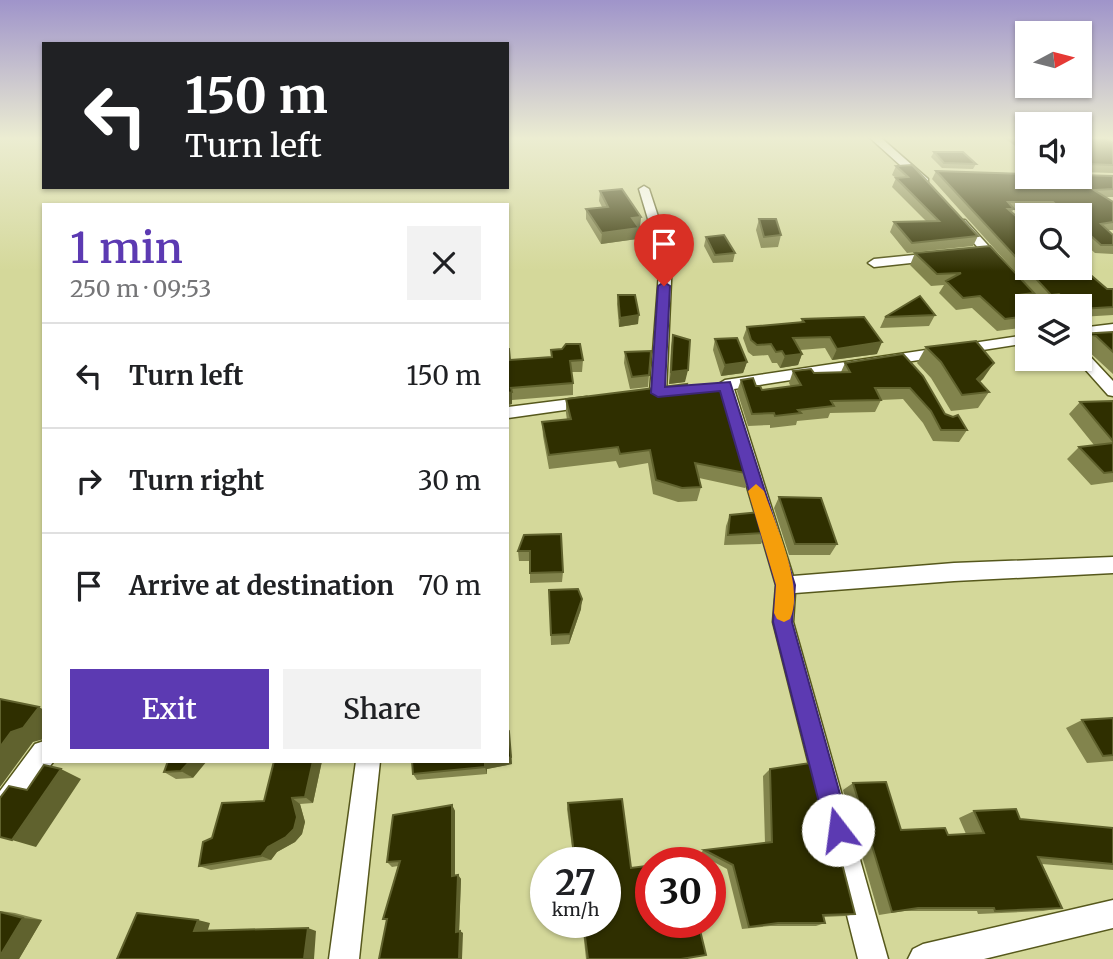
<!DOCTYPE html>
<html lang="en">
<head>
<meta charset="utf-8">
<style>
	body { margin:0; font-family:Merriweather,serif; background:#f2f2f2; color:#202124; height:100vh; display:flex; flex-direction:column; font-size:26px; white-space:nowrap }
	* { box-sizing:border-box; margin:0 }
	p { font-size:23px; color:#757577 }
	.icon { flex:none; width:38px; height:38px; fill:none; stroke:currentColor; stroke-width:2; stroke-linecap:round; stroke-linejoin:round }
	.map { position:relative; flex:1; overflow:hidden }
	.sheet { position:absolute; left:42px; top:203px; width:467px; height:560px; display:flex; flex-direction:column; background:#fff; border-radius:0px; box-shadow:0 2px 5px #0004 }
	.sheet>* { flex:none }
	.hud { position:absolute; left:42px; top:42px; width:467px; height:147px; border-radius:0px; box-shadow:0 2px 5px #0004; background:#202124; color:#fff; overflow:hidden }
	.needle { width:46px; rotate:83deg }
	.controls { position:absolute; left:1015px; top:21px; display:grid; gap:14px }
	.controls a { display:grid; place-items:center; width:77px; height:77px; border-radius:0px; background:#fff; box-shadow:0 2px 5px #0004; font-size:35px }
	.speed { position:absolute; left:530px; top:847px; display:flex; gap:14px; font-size:35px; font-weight:700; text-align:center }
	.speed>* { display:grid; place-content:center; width:91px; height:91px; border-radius:50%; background:#fff; box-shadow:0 2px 5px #0004; line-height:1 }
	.speed small { font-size:18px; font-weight:400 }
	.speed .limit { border:10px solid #d22; background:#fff; color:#111 }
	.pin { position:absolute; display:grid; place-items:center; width:60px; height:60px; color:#fff; margin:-72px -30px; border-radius:50% 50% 50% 0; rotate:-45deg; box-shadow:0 0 7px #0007 }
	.pin .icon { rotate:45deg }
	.me { position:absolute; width:77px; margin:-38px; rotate:345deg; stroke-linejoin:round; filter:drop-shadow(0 0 5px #0008) }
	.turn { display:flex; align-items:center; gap:24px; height:147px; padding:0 28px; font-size:32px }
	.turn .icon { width:91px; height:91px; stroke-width:2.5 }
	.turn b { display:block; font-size:49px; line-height:60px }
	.round { display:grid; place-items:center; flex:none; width:74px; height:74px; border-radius:0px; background:#f2f2f2 }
	.headline { display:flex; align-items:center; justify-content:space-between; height:119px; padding:0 28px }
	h1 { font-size:42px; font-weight:600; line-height:52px; color:#5c3ab2 }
	.action { display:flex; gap:14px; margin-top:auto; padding:14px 28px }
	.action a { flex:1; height:80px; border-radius:0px; background:#5c3ab2; color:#fff; font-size:28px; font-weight:600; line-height:80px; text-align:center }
	.action a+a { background:#f2f2f2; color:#202124 }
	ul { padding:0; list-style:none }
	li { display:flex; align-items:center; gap:21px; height:105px; padding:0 28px; border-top:2px solid #e0e0e0 }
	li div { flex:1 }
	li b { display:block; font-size:26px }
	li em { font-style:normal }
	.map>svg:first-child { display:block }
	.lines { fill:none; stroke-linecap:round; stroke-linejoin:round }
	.minor-casing { stroke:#56581c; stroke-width:3 }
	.minor { fill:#fff; fill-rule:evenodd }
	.wall { fill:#82844d }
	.shaded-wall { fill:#60622e }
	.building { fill:#2f2f00; stroke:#60622e; stroke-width:2 }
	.route { fill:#5c3ab2; stroke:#3c2674; stroke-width:2 }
	.slow { fill:#f59e0b }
</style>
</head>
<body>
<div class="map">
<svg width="1113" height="959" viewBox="0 0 1113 959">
	<rect width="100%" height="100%" fill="#d4d89a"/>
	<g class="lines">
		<defs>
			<path id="minor" d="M869 137H880L928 179V183H920Z
				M644 186 649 189 672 259 666 392 658 397 650 392 660 259 639 189Z
				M957 220H965L1043 306H1030L957 224Z
				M934 253 940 257 938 260 874 267 868 263 874 259Z
				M1113 324V332L1080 336V328Z
				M1027 335V343L734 389 793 576 954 563 1113 557V573L954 581 795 593 793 622 888 959H858L773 622 776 585 717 385 725 380Z
				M1080 349 1085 351 1113 381V396L1108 395 1076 359H1080Z
				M587 397 595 402 593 406 508 418V407Z
				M44 741V761L53 762 9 821 0 825V791L35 744Z
				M356 761H380L359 959H329Z
				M1113 900V928L984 959H908L913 949 923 944Z"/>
		</defs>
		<use href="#minor" class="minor-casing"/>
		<use href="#minor" class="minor"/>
	</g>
	<path class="wall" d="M1003 137H1027V164L1021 160 1025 153Z
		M1080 137 1113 143V173L1080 172Z
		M934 152 976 164 973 169 942 168 931 157Z
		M896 166 978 236 973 246 907 253 890 232 894 222 926 221 892 187 896 178 892 175Z
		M936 171 1113 176V197H1106L1113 202V230H1108L1113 235V254L1095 253 1080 240V215H1053L1048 211 1013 210 1012 212 1027 268 1107 289H1113V315L1080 317V306H1056L1052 303 1044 304 932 179Z
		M600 191 641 217 637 239 601 244 586 219V209L602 207 599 201Z
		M759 219 781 235 778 247 761 248 756 230Z
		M706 237 735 253 733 262 713 263 704 246Z
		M915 253 1034 293 1027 304V327L997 331 972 308 956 310 939 293 944 285 931 286 910 265Z
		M618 295 638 324 619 327 617 304Z
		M935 315 929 326 880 328 885 317Z
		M802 319 877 354 832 360 825 348 800 350 802 354 798 365 780 368 777 363H772L768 355 753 356 748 352 743 338 747 327 801 322Z
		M1113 332V374L1086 349 1085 348 1090 354 1079 367 1063 368 1054 359H1080V334Z
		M673 335 685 382 669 384 671 347Z
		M715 339 747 362 743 373 721 376 713 350Z
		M926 347 994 363 980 381 989 392 978 408 951 411 931 378 917 363Z
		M551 350 583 360 582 372H571L573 383V395L512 400V404L508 405 510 360 551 357Z
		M625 352 649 375 648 387 630 389 624 363Z
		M903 354 945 414 967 430 959 442 933 441 923 423 903 399 881 400 875 412 830 413 828 418 797 421 796 425 770 428V425L748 426 737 391 741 380 756 386 762 390 791 387 789 383 793 371 814 373 841 372 845 363Z
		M686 388 750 474 745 488 699 478 701 487 697 501 678 502 653 494 648 463 619 468 616 461 549 469 543 436 542 422 567 420 566 413V399Z
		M1113 401V482L1091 485 1067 459 1079 447 1094 445 1069 414 1080 402Z
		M779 497 837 544 830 555H789L774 508Z
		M730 515 766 533 761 544 724 545 726 526Z
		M524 535 563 572 562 582 530 583V561H519L518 551Z
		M549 590 581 609 569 644 551 645Z
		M1113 718V761L1087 763 1066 728 1082 720Z
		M509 732 512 764 487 769V774L417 780 413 774Z
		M168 761 193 778 176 779 164 772Z
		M274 761H322L313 803 300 804 305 822 302 834 295 842 277 852 271 860 211 870 199 866 212 838 264 801Z
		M770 769 855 914 845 916 824 917 825 923 816 926H770L742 929 727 869 699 854 704 850 765 843 763 776Z
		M853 783 901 830 948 835 966 834 959 818 974 811 1020 819 1113 828V870L1042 864 1062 908 1043 911 978 914 977 911H904L879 915 843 790Z
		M568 803 631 868 683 959H586L582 922H606V863H574L567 809Z
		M452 805 455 811V875H458L461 879 459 931 463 933 383 919 398 866 392 867 387 862Z
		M0 911 15 913 42 920 19 959H0Z"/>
	<path class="shaded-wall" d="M641 217 640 228 631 229 632 218Z
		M639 228 637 239 601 244 602 233Z
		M639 315 638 324 619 327 620 318Z
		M882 342 877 354 832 360 837 349Z
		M802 354 798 365 780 368 785 356Z
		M747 362 743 373 721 376 725 365Z
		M994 363 983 379 966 395 977 379Z
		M688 370 685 382 669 384 671 372Z
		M512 392V404L508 405V393Z
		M582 599 581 609 569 644 570 634Z
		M39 707 44 710V739L33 742 0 787V747L11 732Z
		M509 732 512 764 487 769V774L485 767V763L492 761H508Z
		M190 761H207L193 778 181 771Z
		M313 761H322L313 803 305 797Z
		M61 769 81 779 36 847 12 840Z
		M292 798 300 804 305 822 302 834 295 842 277 852 271 860 261 856 268 847Z
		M452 805 455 811V879L452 876Z
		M458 875 461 879 459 934 456 932Z
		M23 918 42 920 19 959H0V956Z
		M198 920 210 923 207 933 194 931Z
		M308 928 316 931 314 959H304Z
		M460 931 463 933 462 959H459Z"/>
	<path class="building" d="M1017 137H1027V144Z
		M1080 137H1104L1113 143V165L1085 164 1082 167H1080Z
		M934 152H963L976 164 944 163Z
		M912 165 915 168 978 236 912 243 894 222 939 221 896 178 908 177 896 166Z
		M936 171 1027 174V177H1080V175L1113 176V189L1094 190 1113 202V222L1101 224 1113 235V245H1101L1080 226V215H1067L1053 202H1008L1014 209H1008L1027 226V268H1080V266L1107 289H1113V307L1080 309V306H1073L1059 294 1051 295Z
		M622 189 641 217 632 218 639 228 602 233 586 209 608 207 600 191Z
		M759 219H776L781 235 764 237Z
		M724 235 735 253 715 255 706 237Z
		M990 246 1034 293 1018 295 1029 306H1027V316L1005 319 980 296 963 298 946 281 961 273 937 274 915 253Z
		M618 295H635L639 315 620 318Z
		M920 296 935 315 885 317Z
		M864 317 882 342 837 349 830 337 793 338 802 354 785 356 782 351 776 352 771 344 757 345 751 340 747 327 804 322 802 319Z
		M1113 332V352L1096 336 1089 334 1088 344 1084 346 1090 354 1080 355V334Z
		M673 335 690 340 688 370 671 372Z
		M737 338 747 362 725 365 715 339Z
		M976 341 994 363 977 379 989 392 962 395 941 362 926 347Z
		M566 344H580L583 360 570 361 573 383 511 388 512 392 508 393V349H509L510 360 552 357 551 350 562 349Z
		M651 351 649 375 632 377 625 352Z
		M903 354 923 376 945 414 953 417 958 415 967 430H941L931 411 910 388H875L881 400 831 401 834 406 798 410 801 413 775 416 774 413 752 414 741 380 753 378 756 386H760L762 390 801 385 793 371 811 369 814 373 850 372 845 363Z
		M687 384 686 388 722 385 750 474 695 463 701 487 682 488 656 480 650 450 620 454 618 447 549 455 542 422 571 419 566 399Z
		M1113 401V441L1080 402Z
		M1113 443V472L1104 473 1079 447Z
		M779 497 821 498 837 544H795Z
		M760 512 766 533 728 535 730 515Z
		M561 534 563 572 530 573V551H518L524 535Z
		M578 589 582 599 570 634 551 635 549 590Z
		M0 699 39 707 23 728 11 732 0 747Z
		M1113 718V755L1103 756 1082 720Z
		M509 732 511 757 508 758V733Z
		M168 761H190L181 771 164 772Z
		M274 761H313L305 797 292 798 297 817 294 829 286 837 268 847 261 856 199 866 203 842 212 838 222 803 264 801Z
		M412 761H492L485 763V767L413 774Z
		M810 763 830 817 855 914 823 915 825 923H778L749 927 733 865 704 850 772 842 770 769Z
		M44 765 61 769 12 840 0 837V798L9 786 27 790Z
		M886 782 901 830 945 828 948 835 984 833 974 811 1016 809 1020 819 1113 828V864L1038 857 1062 908 995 911 994 908H918L892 912 853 783Z
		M622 799 631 868 646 866 651 870V922H698L706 955 681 959H588L583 922H606V863H575L568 803Z
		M452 805V876L458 875 456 932 460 931 459 959H379L387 919H383L400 861 387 862 393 815Z
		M0 912 23 918 0 956Z
		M137 913 198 920 194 931 308 928 304 959H117Z"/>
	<linearGradient id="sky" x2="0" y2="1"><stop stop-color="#9f94ca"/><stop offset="0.51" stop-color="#ecedd2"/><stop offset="1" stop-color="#ecedd2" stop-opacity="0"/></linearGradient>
	<rect width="1113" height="271" fill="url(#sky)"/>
	<path class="route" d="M664 282 670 286 665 387 730 382 795 585 792 622 850 830 847 838 838 841 830 838 826 830 773 622 776 585 720 391 658 397 651 393 658 286Z"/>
	<path class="slow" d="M756 484 764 491C775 524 805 587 790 619L784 622 777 619 774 613 776 585 748 491Z"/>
</svg>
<div class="controls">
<a><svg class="needle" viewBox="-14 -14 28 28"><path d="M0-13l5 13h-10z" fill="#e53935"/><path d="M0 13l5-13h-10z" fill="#757577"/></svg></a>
<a><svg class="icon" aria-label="sound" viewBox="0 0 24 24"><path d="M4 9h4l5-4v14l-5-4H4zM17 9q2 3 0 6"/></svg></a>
<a><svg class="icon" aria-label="search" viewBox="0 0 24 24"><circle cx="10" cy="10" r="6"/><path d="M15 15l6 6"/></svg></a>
<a><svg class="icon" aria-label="layers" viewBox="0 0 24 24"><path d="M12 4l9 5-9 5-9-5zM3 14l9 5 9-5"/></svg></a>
</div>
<div class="speed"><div>27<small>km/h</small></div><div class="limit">30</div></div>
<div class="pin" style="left:664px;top:286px;background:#d93025"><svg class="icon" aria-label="arrive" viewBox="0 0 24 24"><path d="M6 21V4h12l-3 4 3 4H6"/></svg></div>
<svg class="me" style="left:838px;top:830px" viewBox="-20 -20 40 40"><circle r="19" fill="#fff"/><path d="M0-13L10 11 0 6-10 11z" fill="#5c3ab2"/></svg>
<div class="hud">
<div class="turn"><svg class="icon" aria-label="left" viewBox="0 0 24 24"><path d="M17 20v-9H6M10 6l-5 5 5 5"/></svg><div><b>150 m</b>Turn left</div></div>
</div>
<section class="sheet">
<div class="headline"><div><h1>1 min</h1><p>250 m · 09:53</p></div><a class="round"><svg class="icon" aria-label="close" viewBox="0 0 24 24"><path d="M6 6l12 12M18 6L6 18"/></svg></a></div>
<ul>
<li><svg class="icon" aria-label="left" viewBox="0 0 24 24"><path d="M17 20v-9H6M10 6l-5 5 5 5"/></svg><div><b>Turn left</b></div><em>150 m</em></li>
<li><svg class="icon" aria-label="right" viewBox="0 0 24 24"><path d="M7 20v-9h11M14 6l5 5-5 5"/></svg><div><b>Turn right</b></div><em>30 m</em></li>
<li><svg class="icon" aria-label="arrive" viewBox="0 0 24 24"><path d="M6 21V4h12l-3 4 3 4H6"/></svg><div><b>Arrive at destination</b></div><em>70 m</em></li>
</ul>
<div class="action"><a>Exit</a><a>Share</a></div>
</section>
</div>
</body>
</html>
